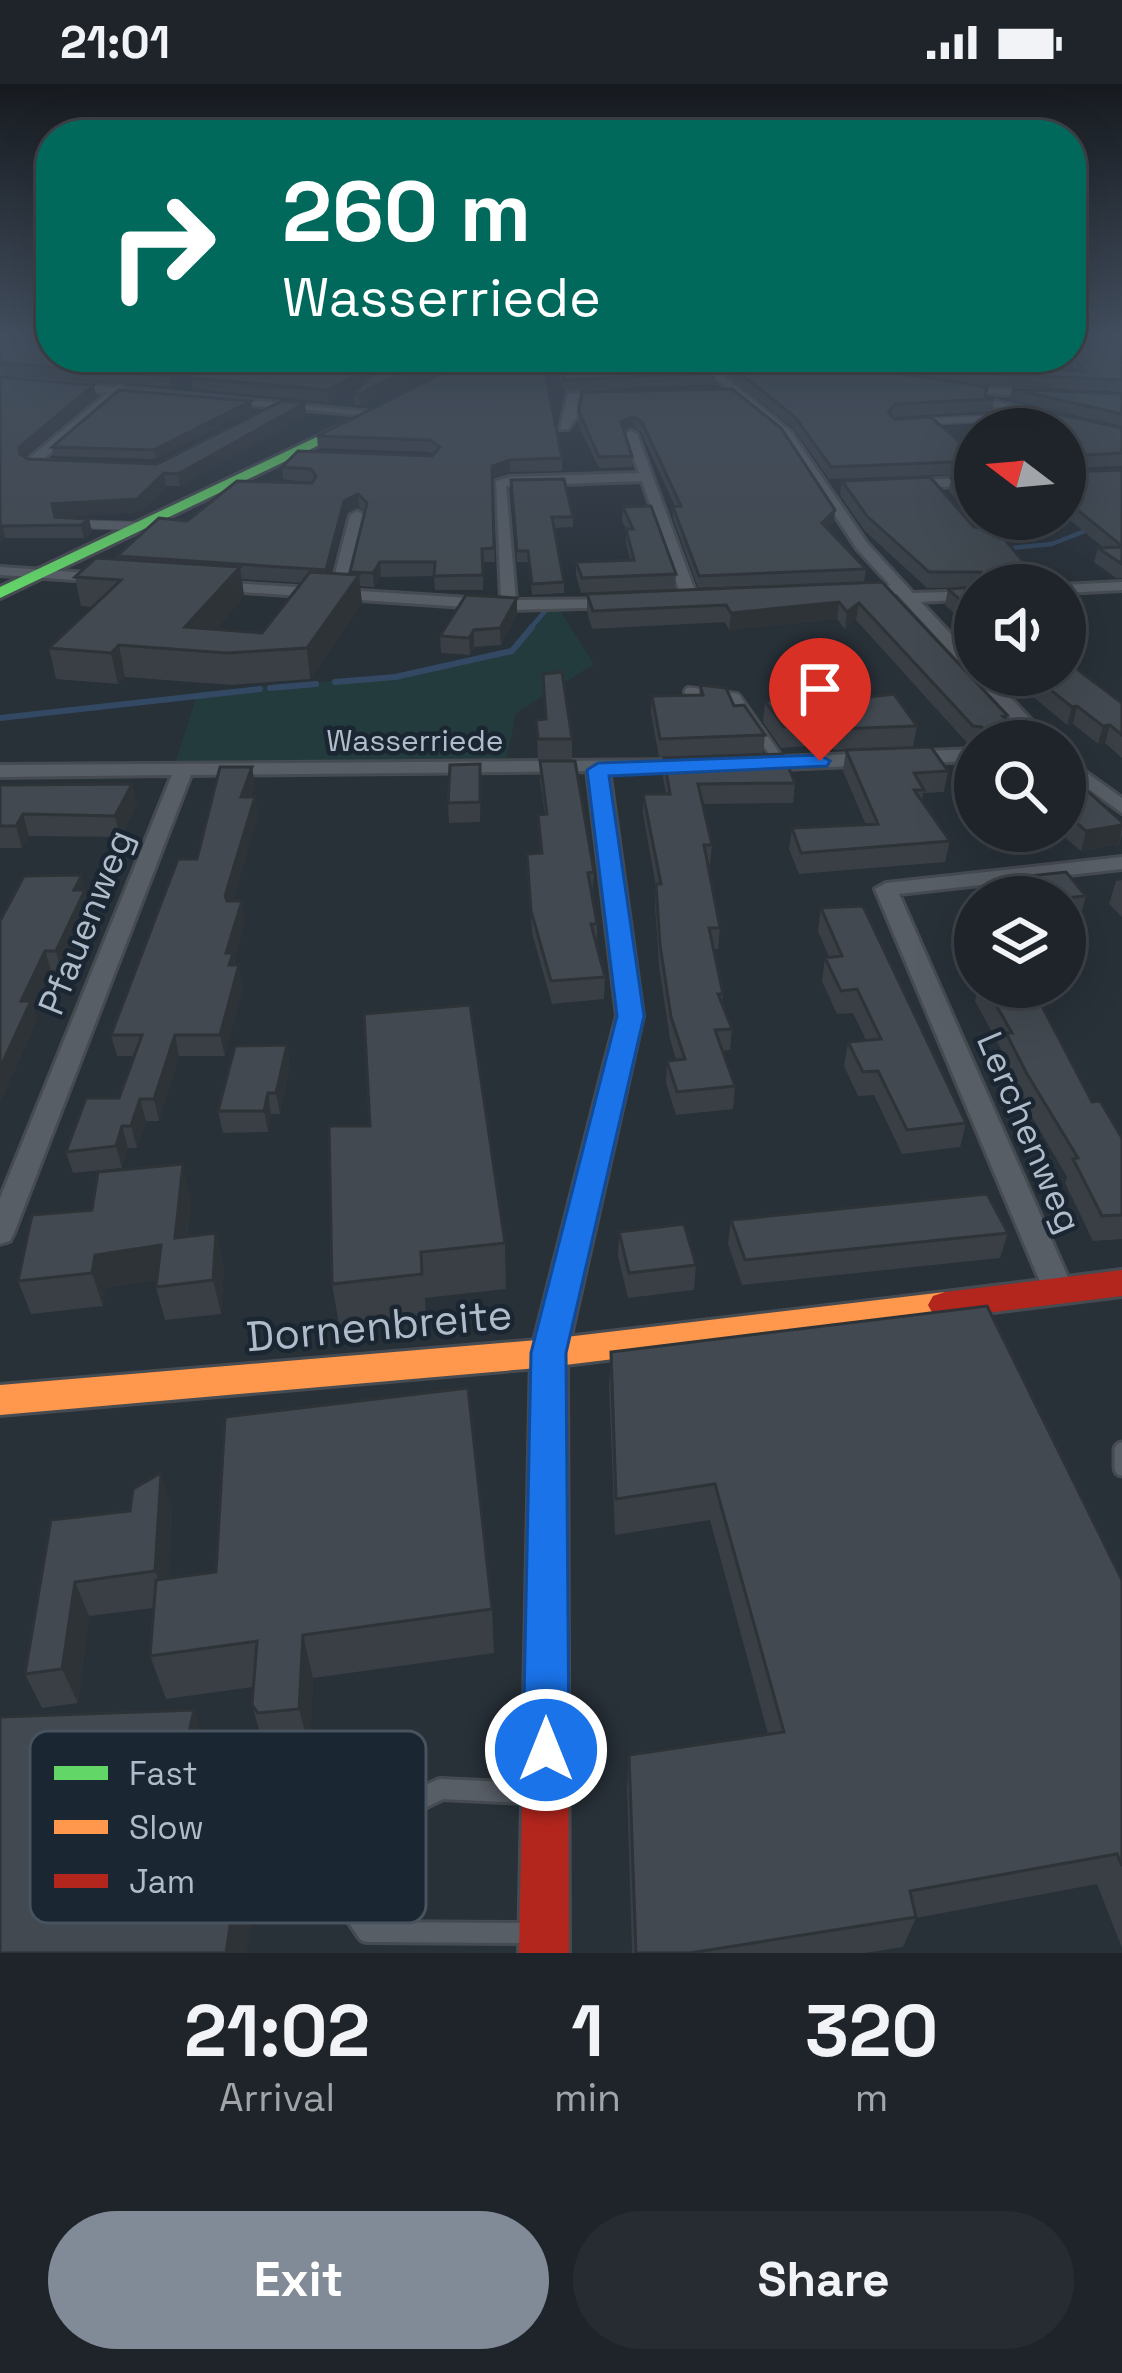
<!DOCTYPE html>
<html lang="en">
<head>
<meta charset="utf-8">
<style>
	body { margin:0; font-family:"Space Grotesk",sans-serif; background:#262c32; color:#f1f3f6; height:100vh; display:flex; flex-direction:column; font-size:45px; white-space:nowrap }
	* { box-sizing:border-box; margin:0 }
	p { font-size:39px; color:#a1a4a8 }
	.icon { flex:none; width:66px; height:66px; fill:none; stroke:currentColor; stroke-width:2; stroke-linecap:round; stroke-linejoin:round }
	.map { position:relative; height:1869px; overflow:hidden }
	.sheet { display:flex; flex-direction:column; background:#1e242a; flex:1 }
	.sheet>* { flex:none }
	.hud { position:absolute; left:36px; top:36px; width:1050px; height:252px; border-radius:48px; box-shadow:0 12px 48px #0002,0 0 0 3px #3c4147; background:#00695c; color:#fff; overflow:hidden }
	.needle { width:78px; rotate:286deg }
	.buttons { position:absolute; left:954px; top:324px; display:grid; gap:24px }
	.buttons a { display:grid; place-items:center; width:132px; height:132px; border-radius:50%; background:#1e242a; box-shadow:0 12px 48px #0002,0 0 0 3px #3c4147; font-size:60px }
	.pin { position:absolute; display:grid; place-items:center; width:102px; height:102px; color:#fff; margin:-123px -51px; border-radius:50% 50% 50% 0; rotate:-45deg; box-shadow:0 0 12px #0007 }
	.pin .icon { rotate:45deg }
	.me { position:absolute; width:132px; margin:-66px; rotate:0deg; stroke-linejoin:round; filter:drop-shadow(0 0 9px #0008) }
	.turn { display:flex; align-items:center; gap:42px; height:252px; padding:0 48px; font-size:54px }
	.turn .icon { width:156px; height:156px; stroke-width:2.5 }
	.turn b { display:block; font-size:84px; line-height:102px }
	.eta { display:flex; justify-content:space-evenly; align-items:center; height:204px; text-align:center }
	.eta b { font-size:72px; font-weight:700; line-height:84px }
	.button { display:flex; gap:24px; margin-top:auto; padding:24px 48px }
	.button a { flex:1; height:138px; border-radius:72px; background:#818b97; color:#fff; font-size:48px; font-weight:700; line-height:138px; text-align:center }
	.button a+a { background:#262c32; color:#f1f3f6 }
	.status { display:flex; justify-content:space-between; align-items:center; height:84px; padding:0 60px; background:#1e242a; direction:ltr }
	.status svg { height:33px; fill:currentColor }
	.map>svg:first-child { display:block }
	.green { fill:#243b3e }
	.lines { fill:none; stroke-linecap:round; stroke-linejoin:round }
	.stream-far1 { stroke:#334963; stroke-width:4.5 }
	.stream { stroke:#334963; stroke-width:6 }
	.lane-far4-casing { stroke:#454b51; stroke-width:9 }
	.lane-far3-casing { stroke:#454b51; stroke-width:10 }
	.lane-far2-casing { stroke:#454b51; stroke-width:14 }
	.lane-far1-casing { stroke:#454b51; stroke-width:21 }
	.lane-casing { stroke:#454b51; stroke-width:26 }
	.street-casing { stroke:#454b51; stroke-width:6 }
	.fast-casing { stroke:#454b51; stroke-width:6 }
	.slow-casing { stroke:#454b51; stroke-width:6 }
	.jam-casing { stroke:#454b51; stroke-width:6 }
	.lane-far4 { stroke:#585e66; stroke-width:6 }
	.lane-far3 { stroke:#585e66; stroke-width:8 }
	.lane-far2 { stroke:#585e66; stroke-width:9 }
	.lane-far1 { stroke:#585e66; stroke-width:15 }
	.lane { stroke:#585e66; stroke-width:20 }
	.street { fill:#585e66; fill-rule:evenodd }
	.fast { fill:#63d668; fill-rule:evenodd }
	.slow { fill:#ff974d; fill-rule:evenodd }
	.jam { fill:#b3261e; fill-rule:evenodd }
	.wall { fill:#393f45; fill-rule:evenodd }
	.shaded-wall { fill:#2e3338 }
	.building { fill:#424950; stroke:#2e3338; stroke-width:3 }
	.route { fill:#1a73e8; stroke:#114b97; stroke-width:3 }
	.labels { text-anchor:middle; stroke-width:9; stroke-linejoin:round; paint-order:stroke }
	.far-street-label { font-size:30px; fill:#b1bcca; stroke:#1b2633 }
	.street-label { font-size:36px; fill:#b1bcca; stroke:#1b2633 }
	.near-street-label { font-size:42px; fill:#b1bcca; stroke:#1b2633 }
	.key { fill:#1b2633; stroke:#485360; stroke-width:3 }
	.key-label { font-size:33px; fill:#b1bcca }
</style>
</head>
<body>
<div class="status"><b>21:01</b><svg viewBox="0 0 49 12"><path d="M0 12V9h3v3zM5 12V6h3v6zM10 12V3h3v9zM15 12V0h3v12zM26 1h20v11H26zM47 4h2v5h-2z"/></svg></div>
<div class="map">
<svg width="1122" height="1869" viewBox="0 0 1122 1869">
	<rect width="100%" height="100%" fill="#283038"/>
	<path class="green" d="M542 527H560L594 580 516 629 506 677 175 679 198 608 396 591 508 566Z"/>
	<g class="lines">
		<path class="stream-far1" d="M1002 465 1052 460 1090 445
			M529 546 546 526"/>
		<path class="stream" d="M335 598 395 593 512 567 532 543
			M270 604 316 600
			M0 634 260 605"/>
		<defs>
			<path id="lane-far4" d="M420 279 472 281
				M920 338 1014 333"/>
			<path id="lane-far3" d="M73 440 137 442"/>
			<path id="lane-far2" d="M689 608 736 614 781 679"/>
			<path id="lane-far1" d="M1122 1366V1384"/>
			<path id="lane" d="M257 1675 248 1732 253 1742 371 1739 441 1705 527 1709
				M345 1743 344 1814 367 1848 525 1849"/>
			<path id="street" d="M690 273H701L791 348 867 459 913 509 975 507V515L921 518 975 576V591H989L1051 657H1032L897 510H854V504L890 501 857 465 783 352Z
				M0 293 114 303 120 300 125 304 381 329 375 332 119 310 42 376 62 378V384L31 383 27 376 107 309 0 299Z
				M957 302 1042 307 1047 310 1042 313 953 307Z
				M610 308 614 313 577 314V333L568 345H560L568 309Z
				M990 316 1122 346V352L986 321Z
				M631 347 637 350 698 515 695 518 682 515 642 397 506 402 516 516 625 515 628 518 620 523 509 526 212 506 205 502 212 498 331 505 350 431 357 427 364 431 345 506 501 516 496 397 510 393 639 389 625 350Z
				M975 393V401L906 405 900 401 906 397Z
				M0 483 105 490 112 494 105 498 0 491Z
				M1122 498V506L1065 509 1063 501Z
				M975 665V677L756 686 747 680 756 674Z
				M1065 673 1122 714V729L1065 688Z
				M697 676 706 682 704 686 191 691 14 1149 10 1157 0 1160V1114L172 691 0 693V681Z
				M1122 773V785L899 810 1074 1207 1070 1215 1059 1219 1048 1215 1044 1207 875 805 886 799Z"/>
			<path id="fast" d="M359 333 363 340 0 514V503Z
				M598 680 609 686 643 932 632 981 618 990 604 981 617 932 587 686Z"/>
			<path id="slow" d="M945 1208 957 1212 962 1221 957 1230 945 1234 549 1283 0 1331V1301L549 1255Z"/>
			<path id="jam" d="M618 972 632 981 567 1269 569 1869H519L531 1269 604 981Z
				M1122 1186V1212L945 1234 933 1230 928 1221 933 1212 945 1208Z"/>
		</defs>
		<use href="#lane-far4" class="lane-far4-casing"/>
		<use href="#lane-far3" class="lane-far3-casing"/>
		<use href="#lane-far2" class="lane-far2-casing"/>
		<use href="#lane-far1" class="lane-far1-casing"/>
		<use href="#lane" class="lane-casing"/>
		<use href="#street" class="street-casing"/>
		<use href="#fast" class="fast-casing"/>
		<use href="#slow" class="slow-casing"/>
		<use href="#jam" class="jam-casing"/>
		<use href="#lane-far4" class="lane-far4"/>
		<use href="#lane-far3" class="lane-far3"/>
		<use href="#lane-far2" class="lane-far2"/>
		<use href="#lane-far1" class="lane-far1"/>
		<use href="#lane" class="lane"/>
		<use href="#street" class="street"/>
		<use href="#fast" class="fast"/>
		<use href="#slow" class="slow"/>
		<use href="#jam" class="jam"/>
	</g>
	<path class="wall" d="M0 249H51V273H202L170 303 0 290V255H48L51 251H0Z
		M1071 249H1122V308L962 299 804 273H1019L1026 284 1074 286 1066 273H1071Z
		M549 273H697L715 289 714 300 564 307Z
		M706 273H792L987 303 986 313 994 315 992 327 893 333 967 365H975V390L829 395 794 345Z
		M542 274 562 374V387L510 388 492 394 495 478H483V506H435L434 492 381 493 374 503 360 502 362 520 310 595 231 601 125 593 118 600 56 595 49 564 92 523 81 522 75 493 117 475V472L187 437 312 399 283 395 282 383 432 372 433 371 430 368 318 364 317 352ZM359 423 365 429 351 491 330 489 346 430ZM242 495 302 499 262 549 215 546 244 512Z
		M434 286 360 322 355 321 354 309 367 296 329 318 193 305 191 294Z
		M0 293 96 312 25 373 28 375 157 380 305 319 306 331 180 402H166L140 428 60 433 89 435 92 448 84 454H5L0 458Z
		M1012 305 1122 310V342L1010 316Z
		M582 308 835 426 834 438 827 444 866 485 864 498 698 504 673 434V423L675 422 641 348 633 343 624 347 632 372V383L599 384 578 339Z
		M251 317 252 326 156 375 54 372 52 363Z
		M1000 330 1122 344V382L1065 384V345H1003L998 342Z
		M1122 386V494H1116L1094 478 1098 464H1104L1065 432V388Z
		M975 392V422H962L949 407 951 394Z
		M511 396 573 433V443L554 444 564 498V509L532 511 529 478H517Z
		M842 397 974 443 1026 481 1023 497 1028 501H975V548L945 521 948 505 960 504H927L865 447 840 411Z
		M623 423 676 490 675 505 581 509 576 492V478L630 476 626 458V445L622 437Z
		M882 498 1007 631V635L1031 657H975V661H969L856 536 845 545 837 535 729 546 725 538 592 545 587 527V510Z
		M517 514V530L501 561 474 563 470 571 441 569 440 552Z
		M1069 575 1068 578 1122 619V674L1105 659 1098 660 1073 640 1067 641 1007 591H1065Z
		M543 590 572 655V676H538L536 636 545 635Z
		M700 601 734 622 765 651 763 669 659 673 651 629 652 612 699 611Z
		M765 617 917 642 913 663 834 666 831 660 781 664 763 638Z
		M846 666 948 687 944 708 923 709 922 718 950 757 945 778 799 790 789 765 792 744 866 741 843 687Z
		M664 674 795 699 793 719 703 720 712 761 710 781H708L720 844 718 865H713L723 910 722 919 732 945 730 966 722 967 735 1002 733 1025 676 1031 666 999 667 977 676 976 670 955 659 882 655 821 656 802 643 730V710H666L663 694Z
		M540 677 594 788 592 810 597 840V862L605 893 604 915 552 920 532 849 527 770 540 769 538 731 545 730 540 697Z
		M252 683 255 702 251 713H255L258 732 233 817 245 837 234 875 243 902 225 972H179L159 1037H146L137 1064H128L122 1084 73 1089 66 1068 119 1014 135 972H117L111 951 197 775Z
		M1065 687 1122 738V750L1119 761 1081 767 1057 747H1065Z
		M481 699 480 738 449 739 448 719Z
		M132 700 137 721 120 753 29 752 22 764H0V701Z
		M82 791 90 824 61 886H51L33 923 37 936 0 1019V837Z
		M1011 794 1086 812 1080 834 1065 836V813H1006Z
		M1122 796V833L1109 820 1116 797Z
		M821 824 966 1039 960 1063 902 1070 874 1011 858 1012 844 982 848 958 866 956 853 929 837 930 822 897 825 874 829 873 818 847Z
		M978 903H1032L1092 1018 1122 1054V1155L1093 1157 1065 1099 1067 1093 1021 1014 1000 973 1002 967 975 917Z
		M287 961 290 982 280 1030H271L268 1048 223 1049 218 1027Z
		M329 1042 505 1159 506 1205 425 1214 426 1236 340 1246 332 1200Z
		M191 1113 187 1153 216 1149 224 1183 221 1230 165 1236 156 1203V1196L106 1204 103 1222 31 1230 18 1197 92 1126Z
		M731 1136 1008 1149 1000 1174 742 1201 728 1160Z
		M619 1148 696 1181 694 1206 628 1214 618 1172Z
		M611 1268 1122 1496V1864L1097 1800 916 1834 903 1863 865 1869H632L627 1704 629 1671 768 1650 710 1436 615 1451 609 1304Z
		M172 1424 169 1494 492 1525 494 1569 313 1594 310 1667 271 1671 264 1663 252 1621 253 1603 166 1615 150 1572 154 1524 89 1532 78 1619 42 1624 25 1590 51 1436Z"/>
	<path class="shaded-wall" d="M189 273H202L170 303 169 292Z
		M388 273 389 284 329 318 328 306Z
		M433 275 434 286 360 322 359 310Z
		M94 301 96 312 22 376V383L19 363Z
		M251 317 252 326 156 375 154 366Z
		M305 319 306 331 180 402 178 390Z
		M633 333V343L621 348V338Z
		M510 376V388L492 394V382Z
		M164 389 166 402 140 428 55 434 52 420Z
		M358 410 359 423 346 430 328 500 326 486 344 417Z
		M835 426 834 438 821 451 822 439Z
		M89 435 92 448 84 454 81 441Z
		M2 440 5 454 0 458V442Z
		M380 478 381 493 374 503 373 489Z
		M240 483 244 512 197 567 185 543Z
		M359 491 362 520 310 595 307 564Z
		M517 514V530L501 561 500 544Z
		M839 518 837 535 729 546 731 529Z
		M859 519 856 536 845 545 847 528Z
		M474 546V563L470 571 469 554Z
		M119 561 125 593 118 600 111 569Z
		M1077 622 1073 640 1067 641 1072 623Z
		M1110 641 1105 659 1098 660 1103 642Z
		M252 683 255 702 245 732 241 713Z
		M132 700 137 721 120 753 115 732Z
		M255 713 258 732 229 832 225 812Z
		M23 730 29 752 22 764 16 742Z
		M1122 741 1119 761 1081 767 1086 747Z
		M82 791 90 824 61 886 56 867 74 806Z
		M242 817 245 837 234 875 237 889 239 881 243 902 225 972 220 951 233 902 226 869Z
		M45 867 51 886 33 923 37 936 0 1019V984L21 917Z
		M175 951 179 972 159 1037 154 1015Z
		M287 961 290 982 280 1030 276 1009Z
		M268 1009 271 1030 268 1048 264 1027Z
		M140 1015 146 1037 137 1064 131 1042Z
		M122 1042 128 1064 122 1084 116 1062Z
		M183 1080 191 1113 183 1187 175 1154Z
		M216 1149 224 1183 221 1230 213 1196Z
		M161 1161 170 1194 106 1204 103 1222 92 1189 95 1171Z
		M161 1389 172 1424 168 1522 155 1487Z
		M75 1498 89 1532 78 1619 62 1585Z
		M303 1551 313 1594 310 1667 299 1625Z
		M194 1626 209 1669 183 1796 165 1756Z
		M245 1745 259 1786 247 1869H226Z"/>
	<path class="building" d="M1071 249H1122V296L964 288 872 273H1019L1026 284 1084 287 1071 267Z
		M51 251V273H189L169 292 0 279V255H48Z
		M213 273H388L328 306 191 294Z
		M390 273 433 275 359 310 354 309Z
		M476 273H542L562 374 510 376 492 382 494 464 482 465 483 491 434 492 435 478H380L373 489 350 488 367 419 358 410 344 417 326 486 117 472 159 434 187 437 237 397 312 399 316 392 311 385 282 383 298 367 432 372 440 363 430 356 317 352Z
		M554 273H697L715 289 565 296Z
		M720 273H792L987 303 985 312 994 315 895 320 888 329 895 335 931 333 967 365H975V377L831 383 795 333Z
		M0 293 94 301 19 363 20 370 28 375 157 380 282 317 305 319 178 390 164 389 137 415 52 420 55 433 89 435 81 441 0 442Z
		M732 305 781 344 835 426 822 439 866 485 699 492 673 423 681 422 642 338 633 333 621 338 632 372 599 373 579 328 582 308Z
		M1012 305 1122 310V330Z
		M119 306 251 317 154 366 52 363Z
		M1049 328 1122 344V369L1068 372 1065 386V345H1023L1000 330Z
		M1122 386V462L1065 416V388Z
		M975 392V409H964L951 394Z
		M930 393 974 443 984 444 988 435 1026 481 1004 482 1028 501H981V488H929L867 432 842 397Z
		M564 395 573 433H552L564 498 532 500 528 467H517L511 396Z
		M651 422 676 490 582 494 576 478 634 476 626 445H633L623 423Z
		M1122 463V480L1098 464Z
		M96 474 240 483 185 543 262 549 310 488 359 491 307 564 226 569 119 561 111 569 49 564 121 496 75 493Z
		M882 498 1007 631 1003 632 1031 657H987L984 653 982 643 973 642 859 519 847 528 839 518 731 529 726 521 593 527 587 510Z
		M975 503V529L948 505Z
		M466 511 517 514 500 544 474 546 469 554 440 552Z
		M1065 576 1122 619V651L1110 641 1103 642 1077 622 1072 623 1032 591H1065Z
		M562 588 572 655H538L536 636 546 635 543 590Z
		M700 601 726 604 734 622 744 621 765 651 660 655 652 612 703 611Z
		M894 610 917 642 837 645 834 639 784 643 765 617 826 613 830 618Z
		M931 663 948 687 914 689 924 706H914L950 757 801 769 792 744 878 740 846 666Z
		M783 670 795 699 698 700 712 761H704L720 844H709L723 910H718L732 945 715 946 735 1002 677 1008 667 977 685 975 671 933 660 861 656 800H661L643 710H670L664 674Z
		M540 677H575L594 788 588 789 597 840H591L605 893 551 897 531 827 527 770 542 769 538 731 547 730Z
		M480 680V718L448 719 450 681Z
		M220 683H252L241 713H255L225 812 227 817H242L226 869H233L229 881H239L220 951H175L154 1015H140L131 1042H122L116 1062 66 1068 86 1014H119L142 951H111L178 775H197Z
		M1065 687 1122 738V741L1086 747 1065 729Z
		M132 700 115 732 23 730 16 742H0V701Z
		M1066 788 1086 812 1065 814 1026 813 1011 794Z
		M82 791 74 806H85L56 867H45L21 917H31L0 984V837L24 792Z
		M863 822 966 1039 907 1046 878 987 863 988 848 958 881 955 857 905 841 907 825 874 842 872 821 824Z
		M986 903H1032L1092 1018 1100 1017 1122 1054V1131L1102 1132 1073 1075 1078 1074 1027 990 1006 949H1012Z
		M470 921 505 1159 421 1168 422 1190 332 1200 329 1042H370L364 930Z
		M287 961 276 1009H268L264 1027H218L235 962Z
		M183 1080 175 1154 216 1149 213 1196 156 1203 161 1161 95 1171 92 1189 18 1197 32 1131 92 1126 98 1088Z
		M987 1110 1008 1149 745 1176 731 1136Z
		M684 1140 696 1181 629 1189 619 1148Z
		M987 1222 1122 1496V1782L1117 1770 910 1807 916 1833 690 1869H636L629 1671 784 1648 715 1400 616 1415 611 1268Z
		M468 1304 492 1525 303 1551 299 1625 258 1629 252 1621 257 1557 150 1572 156 1496 216 1488 225 1333Z
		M161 1389 155 1487 75 1498 62 1585 25 1590 51 1436 130 1427 133 1405Z
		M194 1626 165 1756 245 1745 226 1869H0V1633Z"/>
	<linearGradient id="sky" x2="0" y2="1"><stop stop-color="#161a1f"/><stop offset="0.49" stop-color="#424e5e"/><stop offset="1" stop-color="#424e5e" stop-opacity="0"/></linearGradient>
	<rect width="1122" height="510" fill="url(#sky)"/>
	<path class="route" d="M820 671 830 677 827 682 609 692 644 932 566 1269 569 1666 562 1682 546 1688 530 1682 523 1666 531 1269 617 932 587 686 598 679Z"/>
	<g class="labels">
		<g class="far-street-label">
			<text x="415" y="667">Wasserriede</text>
		</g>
		<g class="street-label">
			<text transform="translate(85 838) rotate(-68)" y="13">Pfauenweg</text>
			<text transform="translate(1030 1048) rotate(67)" y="13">Lerchenweg</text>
		</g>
		<g class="near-street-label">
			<text transform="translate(379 1241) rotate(-5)" y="15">Dornenbreite</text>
		</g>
	</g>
	<rect x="30" y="1647" width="396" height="192" rx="18" class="key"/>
	<rect x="54" y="1682" width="54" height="14" fill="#63d668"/>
	<rect x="54" y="1736" width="54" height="14" fill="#ff974d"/>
	<rect x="54" y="1790" width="54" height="14" fill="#b3261e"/>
	<g class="key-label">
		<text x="129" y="1701">Fast</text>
		<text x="129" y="1755">Slow</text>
		<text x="129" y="1809">Jam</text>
	</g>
</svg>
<div class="buttons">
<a><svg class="needle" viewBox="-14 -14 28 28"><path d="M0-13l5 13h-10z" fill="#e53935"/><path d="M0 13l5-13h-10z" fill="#a1a4a8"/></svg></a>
<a><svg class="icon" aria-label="sound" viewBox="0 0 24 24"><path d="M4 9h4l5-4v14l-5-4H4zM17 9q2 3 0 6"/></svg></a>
<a><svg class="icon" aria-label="search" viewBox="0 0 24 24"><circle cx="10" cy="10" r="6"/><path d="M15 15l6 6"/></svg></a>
<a><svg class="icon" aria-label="layers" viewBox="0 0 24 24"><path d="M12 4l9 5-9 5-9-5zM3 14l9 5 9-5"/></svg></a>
</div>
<div class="pin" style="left:820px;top:677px;background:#d93025"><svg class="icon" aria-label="arrive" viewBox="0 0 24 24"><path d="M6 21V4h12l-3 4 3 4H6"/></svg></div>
<svg class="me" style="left:546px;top:1666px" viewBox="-20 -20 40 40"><circle r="17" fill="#1a73e8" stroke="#fff" stroke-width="3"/><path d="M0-11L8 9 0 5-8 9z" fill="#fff"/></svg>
<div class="hud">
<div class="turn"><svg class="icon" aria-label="right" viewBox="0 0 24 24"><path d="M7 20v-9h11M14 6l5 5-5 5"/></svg><div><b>260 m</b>Wasserriede</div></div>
</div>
</div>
<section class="sheet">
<div class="eta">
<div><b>21:02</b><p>Arrival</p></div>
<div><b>1</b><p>min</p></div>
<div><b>320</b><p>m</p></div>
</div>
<div class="button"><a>Exit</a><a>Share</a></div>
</section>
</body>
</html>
